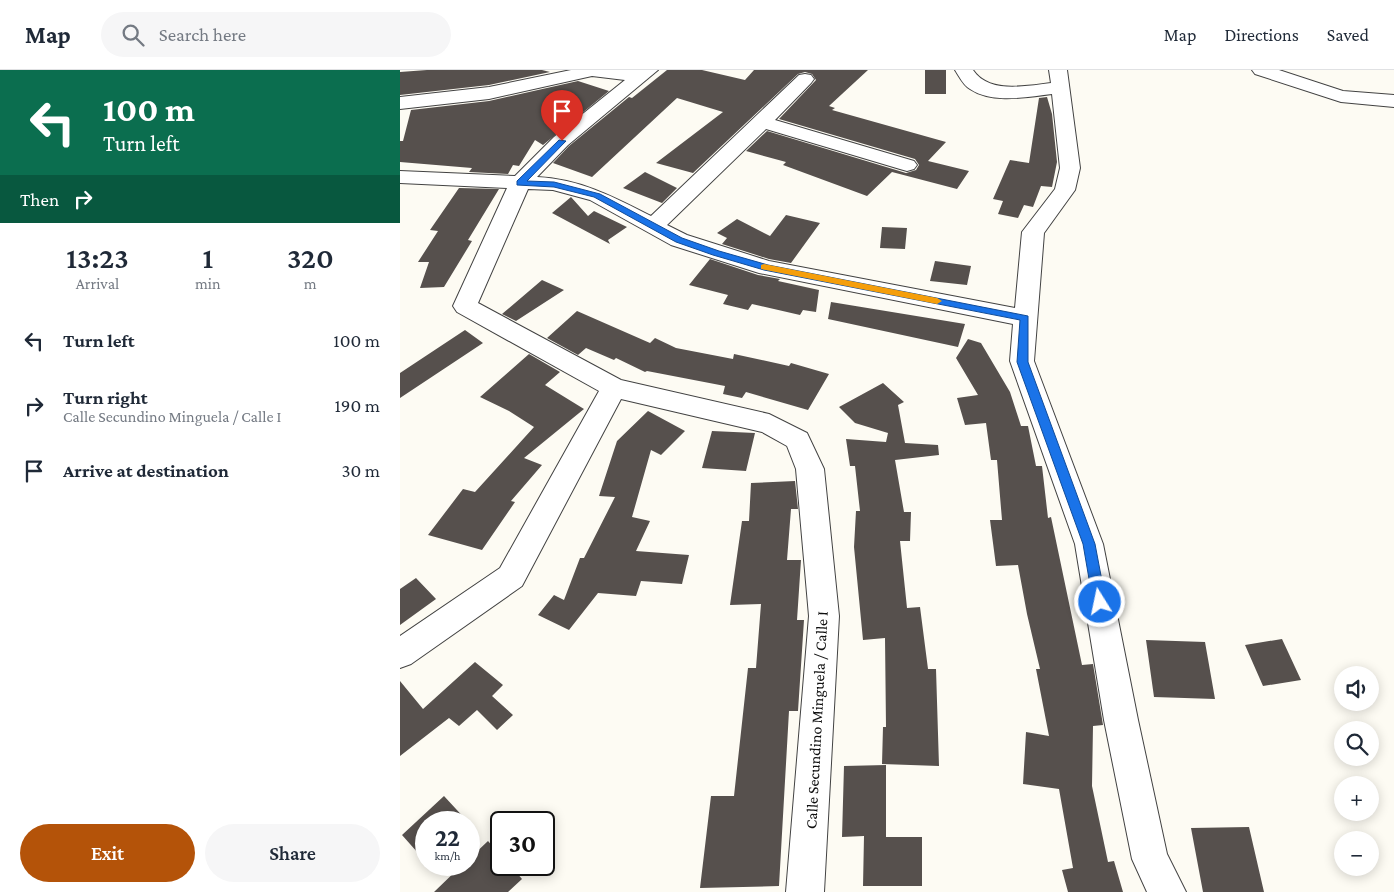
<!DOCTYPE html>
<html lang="en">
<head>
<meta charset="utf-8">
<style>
	body { margin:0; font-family:"Crimson Pro",serif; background:#f6f6f7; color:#1f2937; height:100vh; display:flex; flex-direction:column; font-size:19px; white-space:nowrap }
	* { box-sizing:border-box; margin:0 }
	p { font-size:16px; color:#747a83 }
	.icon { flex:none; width:28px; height:28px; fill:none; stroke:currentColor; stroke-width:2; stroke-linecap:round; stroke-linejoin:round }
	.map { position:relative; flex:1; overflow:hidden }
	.side { display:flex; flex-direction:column; background:#fff; width:400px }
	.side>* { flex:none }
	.guide { background:#0b6e4f; color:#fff; overflow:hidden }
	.tools { position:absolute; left:934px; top:596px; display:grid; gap:10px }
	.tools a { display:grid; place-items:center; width:45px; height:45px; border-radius:50%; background:#fff; box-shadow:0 2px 12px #0003; font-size:25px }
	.speed { position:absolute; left:15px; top:741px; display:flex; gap:10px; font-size:25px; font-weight:700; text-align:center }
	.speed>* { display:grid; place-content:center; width:65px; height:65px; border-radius:50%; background:#fff; box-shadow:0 2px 12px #0003; line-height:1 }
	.speed small { font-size:12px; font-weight:400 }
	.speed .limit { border:2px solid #111; border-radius:8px; background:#fff; color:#111 }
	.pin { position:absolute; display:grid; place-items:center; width:42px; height:42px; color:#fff; margin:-51px -21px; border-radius:50% 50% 50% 0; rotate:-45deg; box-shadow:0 0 5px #0007 }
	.pin .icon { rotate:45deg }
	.me { position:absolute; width:55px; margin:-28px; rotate:350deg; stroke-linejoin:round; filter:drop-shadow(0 0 4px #0008) }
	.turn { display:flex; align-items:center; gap:18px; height:105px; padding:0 20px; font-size:22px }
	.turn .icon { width:65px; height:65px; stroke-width:2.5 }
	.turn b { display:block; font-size:35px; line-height:42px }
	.then { display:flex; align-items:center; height:48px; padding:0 20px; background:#0003; gap:10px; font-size:19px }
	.eta { display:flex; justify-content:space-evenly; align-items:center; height:85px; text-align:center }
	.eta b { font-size:30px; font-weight:600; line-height:35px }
	.action { display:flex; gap:10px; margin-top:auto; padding:10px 20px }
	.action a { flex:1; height:58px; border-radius:30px; background:#b45309; color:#fff; font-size:20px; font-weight:600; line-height:58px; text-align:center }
	.action a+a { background:#f6f6f7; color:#1f2937 }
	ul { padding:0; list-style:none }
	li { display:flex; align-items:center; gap:15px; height:65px; padding:0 20px }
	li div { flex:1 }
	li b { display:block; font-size:19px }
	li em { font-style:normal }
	header { display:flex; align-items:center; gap:30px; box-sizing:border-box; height:70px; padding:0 25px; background:#fff; border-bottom:1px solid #e0e1e3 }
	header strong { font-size:24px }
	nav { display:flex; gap:28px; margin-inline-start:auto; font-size:18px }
	.search { width:350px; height:45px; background:#f6f6f7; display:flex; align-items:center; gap:12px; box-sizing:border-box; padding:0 18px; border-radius:28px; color:#747a83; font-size:19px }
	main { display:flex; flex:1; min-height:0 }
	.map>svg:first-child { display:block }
	.building { fill:#56504d }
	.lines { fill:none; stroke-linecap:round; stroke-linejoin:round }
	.minor-casing { stroke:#424242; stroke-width:2 }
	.tertiary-casing { stroke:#424242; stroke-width:2 }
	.minor { fill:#fff; fill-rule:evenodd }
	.tertiary { fill:#fff; fill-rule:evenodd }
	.route { fill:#1a73e8; stroke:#114b97 }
	.slow { fill:#f59e0b }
	.labels { text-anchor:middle; stroke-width:5; stroke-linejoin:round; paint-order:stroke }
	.street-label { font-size:16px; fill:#0f0f0f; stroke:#fff }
</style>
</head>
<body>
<header>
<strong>Map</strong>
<div class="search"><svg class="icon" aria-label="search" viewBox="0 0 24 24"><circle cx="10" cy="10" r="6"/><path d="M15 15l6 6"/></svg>Search here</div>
<nav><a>Map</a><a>Directions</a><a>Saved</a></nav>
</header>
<main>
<section class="side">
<div class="guide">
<div class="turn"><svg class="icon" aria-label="left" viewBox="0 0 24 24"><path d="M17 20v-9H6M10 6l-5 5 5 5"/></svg><div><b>100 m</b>Turn left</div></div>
<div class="then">Then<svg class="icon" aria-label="right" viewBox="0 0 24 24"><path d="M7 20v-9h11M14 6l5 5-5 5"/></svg></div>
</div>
<div class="eta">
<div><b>13:23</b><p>Arrival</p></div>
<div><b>1</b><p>min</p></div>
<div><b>320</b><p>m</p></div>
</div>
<ul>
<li><svg class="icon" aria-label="left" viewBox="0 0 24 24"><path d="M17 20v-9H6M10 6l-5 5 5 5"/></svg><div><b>Turn left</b></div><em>100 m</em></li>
<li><svg class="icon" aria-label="right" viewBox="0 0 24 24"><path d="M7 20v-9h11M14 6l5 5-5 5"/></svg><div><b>Turn right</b><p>Calle Secundino Minguela / Calle I</p></div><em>190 m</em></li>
<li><svg class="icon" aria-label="arrive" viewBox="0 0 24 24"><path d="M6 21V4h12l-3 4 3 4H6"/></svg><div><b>Arrive at destination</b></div><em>30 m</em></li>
</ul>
<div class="action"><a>Exit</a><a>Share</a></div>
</section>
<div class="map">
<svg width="994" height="822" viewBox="0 0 994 822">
	<rect width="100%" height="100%" fill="#fdfbf3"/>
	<path class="building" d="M27 0H142L150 2 89 15 0 25V2Z
		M267 0H302L345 10 354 0H468L429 36 435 38 432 40 546 72 528 91 569 101 557 119 492 102 467 126 383 95 386 92 346 81 367 61 506 103 516 100 519 95 515 89 379 49 416 10 412 4 405 2 398 4 293 103 256 93 323 42 277 28 192 107 153 93 169 76 229 27 232 28Z
		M525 0H546V24H525Z
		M178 11 209 21 143 75 135 70 119 96 113 95 108 104 69 102 72 98 0 92V71H3L11 40 89 31Z
		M647 27 652 44 657 92 652 117 641 116 633 137 624 135 618 148 598 144 603 131 593 129 610 90 629 93 639 28Z
		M245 102 277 118 262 133 223 118Z
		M59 118 99 119 68 170 72 171 44 217 20 218 29 192H18L38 161 30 160Z
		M171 127 188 146 194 141 227 157 208 170 210 174 152 143Z
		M386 145 420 153 391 193 369 189 322 174 327 168 317 163 337 149 370 166Z
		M482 157 507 158 505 179 480 178Z
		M310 189 358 205 380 209 378 211 419 220 416 242 403 240 400 245 352 234 348 240 323 234 328 225 289 215Z
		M535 191 571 196 567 215 530 211Z
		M142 210 164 220 116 251 102 244Z
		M431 232 565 254 558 277 428 249Z
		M177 241 250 273 255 268 276 278 333 289 334 284 389 296 391 293 429 304 408 340 346 322 342 328 323 324 325 316 247 301 245 302 216 288 214 290 186 278 178 285 147 268Z
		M65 260 83 273 0 328V303Z
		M568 269 581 273 610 322 621 356H628L636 396H642L648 448 651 447 682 595 693 594 703 655 693 656 692 716 708 792 714 791 723 822H668L662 800 673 798 659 719 623 714 626 662 649 666 636 599H640L627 544 618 495 596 496 590 450H602L597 390H591L586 353 565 355 557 328 578 325 556 288Z
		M129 284 160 302 145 315 184 339 124 388 142 395 111 431 115 432 82 480 28 465 63 419 75 422 134 357 109 341 80 327Z
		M483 313 504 332 498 335 505 373 538 375 539 385 495 390 504 442H511L510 471H500L507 538 520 537 528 599H536L539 696 482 694 483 657H486L485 568 463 570 454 477 456 441H460L455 396H450L446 369 486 372 488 363 455 353 439 337Z
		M248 341 285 361 261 385 251 380 232 447 250 451 236 481 289 485 282 514 241 511 236 526 198 523 169 560 138 545 154 525 164 530 180 488H184L215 427 199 426 217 371Z
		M312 361 355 363 346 401 302 398Z
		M395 411 398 439H391L387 490H401L397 550H404L398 641H389L379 816 300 818 311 726H334L348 598H356L361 534 330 535 342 451H349L351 413Z
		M16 508 36 529 0 555V519Z
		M882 569 901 610 863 616 845 575Z
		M746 570 805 572 815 629 754 627Z
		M75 592 103 615 92 626 113 645 97 660 77 640 59 656 49 648 0 686V611L23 639Z
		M486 695V767H522V816H463L464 766 442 767 444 696Z
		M44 726 68 752H26V792L2 765Z
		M849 757 864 822H803L791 758Z
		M88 771 101 786V795H110L122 809 108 822H34L62 795H69V789Z"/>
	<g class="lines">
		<defs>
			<path id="minor" d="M171 0H258L168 75 137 107C180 109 214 127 251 146L399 5 405 4 411 5 414 9 411 13 375 50 514 91 517 95 514 99 507 101 500 99 366 59 267 155 287 165 369 191 615 238 622 162 655 119 660 98 652 24C627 27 592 34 570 19 563 15 559 6 555 0H573C589 24 625 16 651 13L649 0H667L680 98 675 120 644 163 634 291 703 474 738 650 767 784 786 822H747L732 789 704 650 675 474 610 291 613 254 359 203 271 175 190 130 153 120 128 119 78 233 221 310 369 344 407 363 424 399 439 546 424 822H386L409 546 396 399 387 376 362 362 221 329 122 516 11 594 0 598V566L100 498 199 321 57 242 53 236 107 118 0 113V101L115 106 154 67 225 10 192 6 89 29 0 39V27L89 17Z"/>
			<path id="tertiary" d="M852 0H879L943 21 994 25V37L941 32 855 4Z"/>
		</defs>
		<use href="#minor" class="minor-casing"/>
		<use href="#tertiary" class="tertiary-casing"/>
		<use href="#minor" class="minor"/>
		<use href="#tertiary" class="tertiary"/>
	</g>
	<path class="route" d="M159 70 166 71 127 111 154 112 200 124 282 168 319 181 368 195 628 246V292L695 474 706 532 704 536 700 538 695 536 693 532 683 474 617 292 620 250 364 200 313 185 276 172 194 127 154 117 117 115V111Z"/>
	<path class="slow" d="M364 194 537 228 542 231 537 234 361 199V195Z"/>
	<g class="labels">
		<g class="street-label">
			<text transform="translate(416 650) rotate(-87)" y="6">Calle Secundino Minguela / Calle I</text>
		</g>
	</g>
</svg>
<div class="tools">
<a><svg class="icon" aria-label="sound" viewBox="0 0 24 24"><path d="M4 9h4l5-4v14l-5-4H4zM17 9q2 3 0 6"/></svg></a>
<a><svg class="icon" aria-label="search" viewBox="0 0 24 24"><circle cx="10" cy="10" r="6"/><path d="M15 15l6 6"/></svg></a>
<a>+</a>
<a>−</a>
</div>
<div class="speed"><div>22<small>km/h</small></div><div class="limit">30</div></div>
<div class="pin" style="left:162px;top:71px;background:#d93025"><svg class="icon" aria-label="arrive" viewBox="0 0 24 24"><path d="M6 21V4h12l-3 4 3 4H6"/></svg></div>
<svg class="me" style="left:700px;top:532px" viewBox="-20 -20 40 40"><circle r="17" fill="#1a73e8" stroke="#fff" stroke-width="3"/><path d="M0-11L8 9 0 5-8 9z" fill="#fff"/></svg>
</div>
</main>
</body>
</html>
